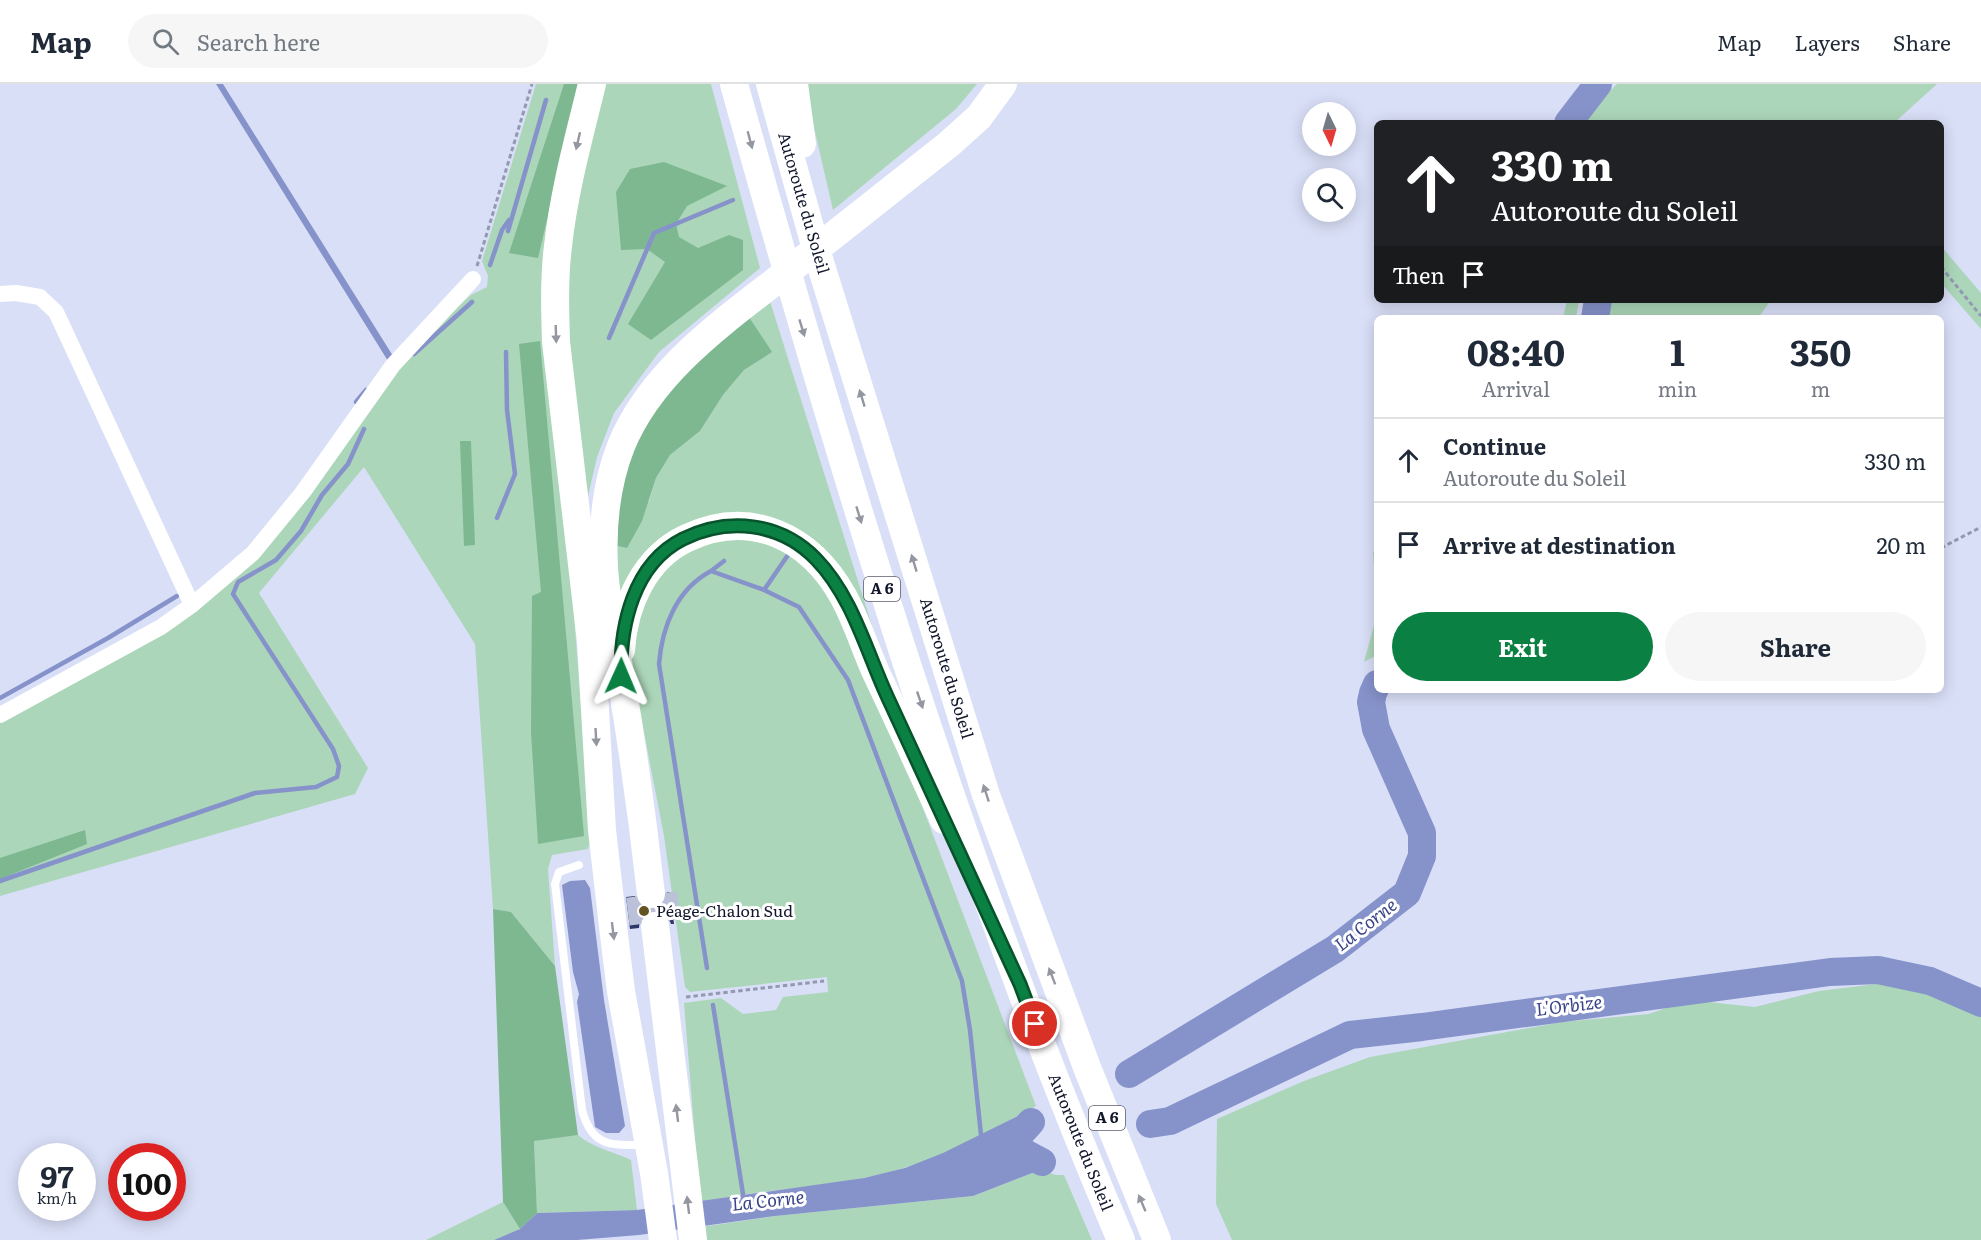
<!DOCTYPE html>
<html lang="en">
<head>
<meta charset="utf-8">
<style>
	body { margin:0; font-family:Literata,serif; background:#f6f6f7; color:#1f2937; height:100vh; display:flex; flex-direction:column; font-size:22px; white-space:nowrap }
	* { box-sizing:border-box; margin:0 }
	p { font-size:20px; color:#747a83 }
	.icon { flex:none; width:33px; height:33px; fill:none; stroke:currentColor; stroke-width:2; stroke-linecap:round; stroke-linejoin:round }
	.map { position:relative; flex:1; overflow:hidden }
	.sheet { position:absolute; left:1374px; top:231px; width:570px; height:378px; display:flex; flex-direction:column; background:#fff; border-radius:9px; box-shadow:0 3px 15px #0003 }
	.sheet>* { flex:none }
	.top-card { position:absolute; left:1374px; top:36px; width:570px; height:183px; border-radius:9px; box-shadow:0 3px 15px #0003; background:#202124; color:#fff; overflow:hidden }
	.needle { width:39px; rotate:175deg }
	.fabs { position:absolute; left:1302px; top:18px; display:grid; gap:12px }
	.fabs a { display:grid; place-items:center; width:54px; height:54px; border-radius:50%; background:#fff; box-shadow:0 3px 15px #0003; font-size:30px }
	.speed { position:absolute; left:18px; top:1059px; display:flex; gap:12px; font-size:30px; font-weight:700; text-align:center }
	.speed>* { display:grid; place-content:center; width:78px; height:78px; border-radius:50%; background:#fff; box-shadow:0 3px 15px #0003; line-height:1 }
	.speed small { font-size:15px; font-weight:400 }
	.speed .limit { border:9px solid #d22; background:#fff; color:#111 }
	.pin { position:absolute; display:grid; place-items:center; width:51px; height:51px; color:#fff; margin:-26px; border:3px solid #fff; border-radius:50%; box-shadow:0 2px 6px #0007 }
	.me { position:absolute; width:66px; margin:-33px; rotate:1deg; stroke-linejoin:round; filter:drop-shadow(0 0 4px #0008) }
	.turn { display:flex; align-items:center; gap:21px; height:126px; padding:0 18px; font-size:27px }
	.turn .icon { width:78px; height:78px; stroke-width:2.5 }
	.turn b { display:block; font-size:42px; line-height:51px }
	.then { display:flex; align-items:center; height:57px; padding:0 18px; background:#0003; gap:12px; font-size:22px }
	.eta { display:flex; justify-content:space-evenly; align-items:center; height:102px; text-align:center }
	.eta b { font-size:36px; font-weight:700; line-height:42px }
	.action { display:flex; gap:12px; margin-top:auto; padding:12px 18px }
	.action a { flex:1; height:69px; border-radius:36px; background:#0b8043; color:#fff; font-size:24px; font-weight:700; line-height:69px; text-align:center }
	.action a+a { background:#f6f6f7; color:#1f2937 }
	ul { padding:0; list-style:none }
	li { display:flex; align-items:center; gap:18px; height:84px; padding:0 18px; border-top:2px solid #e0e1e3 }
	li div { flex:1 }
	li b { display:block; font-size:22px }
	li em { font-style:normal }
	header { display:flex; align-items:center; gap:36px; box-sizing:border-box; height:84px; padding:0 30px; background:#fff; border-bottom:2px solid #e0e1e3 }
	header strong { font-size:28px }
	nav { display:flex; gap:33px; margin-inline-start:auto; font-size:21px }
	.search { width:420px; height:54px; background:#f6f6f7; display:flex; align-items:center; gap:15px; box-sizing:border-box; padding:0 21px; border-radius:33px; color:#747a83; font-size:22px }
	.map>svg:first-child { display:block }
	.green { fill:#acd6b9 }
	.forest { fill:#7db890 }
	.water { fill:#8692ca }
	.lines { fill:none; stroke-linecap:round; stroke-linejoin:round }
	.stream { stroke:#8692ca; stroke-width:4.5 }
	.river { stroke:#8692ca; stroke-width:28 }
	.building { fill:#2f3767 }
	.highway-tunnel { stroke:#bbc1d8; stroke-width:28; stroke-dasharray:28 14; stroke-linecap:butt }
	.path { stroke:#9399b0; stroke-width:3; stroke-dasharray:4.5 3; stroke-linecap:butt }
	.lane { stroke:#fff; stroke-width:8 }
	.street { stroke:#fff; stroke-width:16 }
	.highway { stroke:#fff; stroke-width:28 }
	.oneway { fill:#9496a0 }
	.route-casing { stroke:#07532c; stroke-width:15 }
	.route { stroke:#0b8043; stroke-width:10 }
	.poi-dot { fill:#635522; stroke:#fff; stroke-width:2 }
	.labels { text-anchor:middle; stroke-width:6; stroke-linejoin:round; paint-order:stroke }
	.shield { fill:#fff; stroke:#595c6b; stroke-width:1.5 }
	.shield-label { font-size:15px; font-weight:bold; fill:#12162b }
	.street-label { font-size:16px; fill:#12162b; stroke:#fff }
	.poi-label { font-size:16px; fill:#12162b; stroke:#fff; text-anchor:start }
	.water-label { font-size:18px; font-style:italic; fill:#3a4388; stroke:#fff }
</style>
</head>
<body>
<header>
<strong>Map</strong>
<div class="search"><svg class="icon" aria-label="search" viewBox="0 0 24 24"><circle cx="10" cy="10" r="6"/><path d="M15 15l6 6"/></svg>Search here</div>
<nav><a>Map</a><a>Layers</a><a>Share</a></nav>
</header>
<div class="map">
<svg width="1981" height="1156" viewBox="0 0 1981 1156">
	<rect width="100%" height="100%" fill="#d9dff7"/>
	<path class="green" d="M536 0H584L558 115 572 504 591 754 588 765 552 771 548 785 555 882 511 828 493 825 475 560 364 383 259 509 368 684 355 710 0 812V631L202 519 407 270 471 211 487 203 488 192 482 177Z
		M599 0H711L760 184 659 268 614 329 597 373 586 421 562 187Z
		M804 0H977L956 25 833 126Z
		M1617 0H1937L1894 39H1578Z
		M1941 162 1981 209V245L1941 199Z
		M769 214 885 583 826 473 722 434 619 526 614 461 649 417 656 394 670 371 700 347 723 311 744 286 771 268 747 230Z
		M1567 216H1579L1576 234H1563Z
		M1606 216H1771L1758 234H1605Z
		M725 452 767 456 822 494 905 677 1036 1022C982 1052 925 1083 863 1094 809 1104 754 1107 700 1118L684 919 721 914 743 930 776 926 783 913 828 908 827 893 690 908 685 903 664 752 629 571 633 539 667 474Z
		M1373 467 1377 472V571L1364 578 1377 530Z
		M1884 899 1913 903 1981 931V1156H1232L1216 1120 1217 1035 1304 997 1370 973 1562 938 1649 930 1683 918 1699 917 1755 923 1819 907Z
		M578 1051C591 1063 614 1068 631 1076L637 1126 537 1129 534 1056Z
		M1040 1086 1056 1091H1064L1092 1156H702L701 1143 775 1132 973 1112Z
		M503 1118 520 1145 494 1156H426Z"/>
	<path class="forest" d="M564 0H579L538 174 509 169Z
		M664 78 727 102 687 122 676 140 679 153 698 164 729 151 743 156V186L651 256 628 240 665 178 647 165 621 166 616 108 630 85Z
		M747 230 772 268 744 286 723 311 700 347 670 371 656 394 642 437 627 464 614 461 629 356 675 293Z
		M540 257 584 752 538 760 531 648 532 512 541 508 519 260Z
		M460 357H471L475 461 464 462Z
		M85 746 87 760 0 795V774Z
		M493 825 511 828 555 882 578 1051 534 1057 537 1129 520 1145 503 1118Z"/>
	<path class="water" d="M216 0H223L393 272 388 277Z
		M585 796 590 804 604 916 625 1042 619 1049H606L595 1043 577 918 579 910 573 888 562 801 570 797Z
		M1022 1030 1040 1086 973 1112 775 1132 639 1151 577 1156H494L520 1145 537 1129 637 1126 864 1094 905 1084 943 1069Z"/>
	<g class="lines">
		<path class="stream" d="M508 147 546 16
			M490 181 502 146 509 136
			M609 254 654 149 733 116
			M414 270 472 218
			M356 318 366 306
			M497 434 515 390 507 326 506 268
			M724 477 711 487 764 506 788 471
			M764 506 799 523 848 596 962 897 970 946 981 1051
			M0 614 108 554 177 512
			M0 797 255 709 316 703 337 693 339 682 333 665 233 510 238 498 276 476 301 447 322 411 348 380 364 345
			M707 884 659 580C662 542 677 505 711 487
			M713 921 743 1110"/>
		<path class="river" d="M1568 39 1598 0
			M1595 234 1598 216
			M1129 990 1335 865 1407 809 1422 772V749L1376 645 1371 618 1373 609 1377 600
			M1150 1040 1170 1037 1350 951 1422 943 1830 888 1878 886 1930 897 1981 919
			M1010 1061 1042 1078
			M1010 1061 1031 1038"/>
	</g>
	<path class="building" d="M667 808H670L674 840H671L668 833 662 827 655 826 661 823 666 817Z
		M635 812 638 820 644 825 651 826 645 829 640 835 639 844 630 845 626 813Z"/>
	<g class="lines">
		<path class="highway-tunnel" d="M663 809 667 841
			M640 812 644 844"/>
		<path class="path" d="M477 182 532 0
			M1941 183 1981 232
			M1941 464 1981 443
			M686 913 824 897"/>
		<path class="lane" d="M579 781 559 788 555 800 582 1026C592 1064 612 1061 646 1061"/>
		<path class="street" d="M0 210 16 209 40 213 56 228 192 521 161 543 0 631
			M192 521 253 469 303 408 393 281 473 195"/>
		<path class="highway" d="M592 0C579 53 564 107 558 162 554 194 555 226 556 258L591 557 602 746 614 851 621 907 654 1089 663 1156
			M734 0C843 391 961 782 1121 1156
			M770 0 818 172 986 711 1088 986 1157 1156
			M794 0 802 60
			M621 566C624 521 644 474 687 454 751 424 810 453 843 512 857 537 865 565 877 591 900 639 922 688 944 736
			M651 810C643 738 633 666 621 595 615 557 606 521 604 483 602 443 606 400 621 362 653 283 732 232 796 181 847 141 898 100 949 60L979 33 1003 0
			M655 842 693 1156"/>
	</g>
	<defs><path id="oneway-solid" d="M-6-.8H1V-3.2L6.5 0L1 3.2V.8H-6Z" transform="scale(1.5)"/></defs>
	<g class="oneway">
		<use href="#oneway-solid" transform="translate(750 56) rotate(75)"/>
		<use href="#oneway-solid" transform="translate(578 57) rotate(103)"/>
		<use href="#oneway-solid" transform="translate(802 244) rotate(73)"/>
		<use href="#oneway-solid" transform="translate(556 250) rotate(88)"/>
		<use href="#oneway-solid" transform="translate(862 314) rotate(-107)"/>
		<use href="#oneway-solid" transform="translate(859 431) rotate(73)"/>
		<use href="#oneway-solid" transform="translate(914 479) rotate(-107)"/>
		<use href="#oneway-solid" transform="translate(920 616) rotate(71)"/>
		<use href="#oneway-solid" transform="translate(596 653) rotate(87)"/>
		<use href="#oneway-solid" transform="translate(986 709) rotate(-108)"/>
		<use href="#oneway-solid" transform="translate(613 847) rotate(83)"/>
		<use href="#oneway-solid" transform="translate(1052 892) rotate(-111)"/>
		<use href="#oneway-solid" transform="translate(677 1029) rotate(-97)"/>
		<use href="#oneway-solid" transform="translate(1142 1119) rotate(-113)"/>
		<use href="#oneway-solid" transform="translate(688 1121) rotate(-97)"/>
	</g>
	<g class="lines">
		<defs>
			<path id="route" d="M621 592C620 542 633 480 683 455 728 433 780 438 816 475 852 512 866 566 887 612 931 708 976 804 1020 900L1035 940"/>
		</defs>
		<use href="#route" class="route-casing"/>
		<use href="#route" class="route"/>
	</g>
	<circle class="poi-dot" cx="644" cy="827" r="6"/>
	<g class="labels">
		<g class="shield">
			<rect x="864" y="493" width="36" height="24" rx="4.5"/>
			<rect x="1089" y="1022" width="36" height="24" rx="4.5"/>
		</g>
		<g class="shield-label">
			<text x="882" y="510">A 6</text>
			<text x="1107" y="1039">A 6</text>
		</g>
		<g class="street-label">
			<text transform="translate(804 119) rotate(74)" y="6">Autoroute du Soleil</text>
			<text transform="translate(947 584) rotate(73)" y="6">Autoroute du Soleil</text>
			<text transform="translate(1081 1058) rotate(68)" y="6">Autoroute du Soleil</text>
		</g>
		<g class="poi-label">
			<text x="656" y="833">Péage-Chalon Sud</text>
		</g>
		<g class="water-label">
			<text transform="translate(1366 841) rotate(-38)" y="6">La Corne</text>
			<text transform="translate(1569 922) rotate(-7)" y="6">L'Orbize</text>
			<text transform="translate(768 1117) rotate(-6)" y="6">La Corne</text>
		</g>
	</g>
</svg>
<div class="fabs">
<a><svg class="needle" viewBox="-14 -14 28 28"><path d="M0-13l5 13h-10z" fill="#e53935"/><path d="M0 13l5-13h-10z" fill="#747a83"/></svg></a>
<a><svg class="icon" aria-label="search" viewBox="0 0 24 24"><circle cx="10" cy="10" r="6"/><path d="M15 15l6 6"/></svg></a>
</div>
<div class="speed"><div>97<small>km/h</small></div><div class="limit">100</div></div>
<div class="pin" style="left:1035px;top:940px;background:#d93025"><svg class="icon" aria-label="arrive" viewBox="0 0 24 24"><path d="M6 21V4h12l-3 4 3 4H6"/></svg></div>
<svg class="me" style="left:621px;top:592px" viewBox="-20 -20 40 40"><path d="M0-17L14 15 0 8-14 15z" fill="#0b8043" stroke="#fff" stroke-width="4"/></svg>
<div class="top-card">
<div class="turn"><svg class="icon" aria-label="ahead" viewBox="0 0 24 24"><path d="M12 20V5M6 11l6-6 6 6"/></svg><div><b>330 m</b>Autoroute du Soleil</div></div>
<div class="then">Then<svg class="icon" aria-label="arrive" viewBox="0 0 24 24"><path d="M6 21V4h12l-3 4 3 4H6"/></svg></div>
</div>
<section class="sheet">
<div class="eta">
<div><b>08:40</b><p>Arrival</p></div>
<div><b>1</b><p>min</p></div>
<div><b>350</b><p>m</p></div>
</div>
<ul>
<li><svg class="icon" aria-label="ahead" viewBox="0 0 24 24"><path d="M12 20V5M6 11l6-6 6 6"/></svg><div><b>Continue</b><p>Autoroute du Soleil</p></div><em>330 m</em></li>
<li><svg class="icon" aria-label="arrive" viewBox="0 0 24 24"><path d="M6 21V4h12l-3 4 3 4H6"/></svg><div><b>Arrive at destination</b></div><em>20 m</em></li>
</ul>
<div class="action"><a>Exit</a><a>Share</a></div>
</section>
</div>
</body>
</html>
